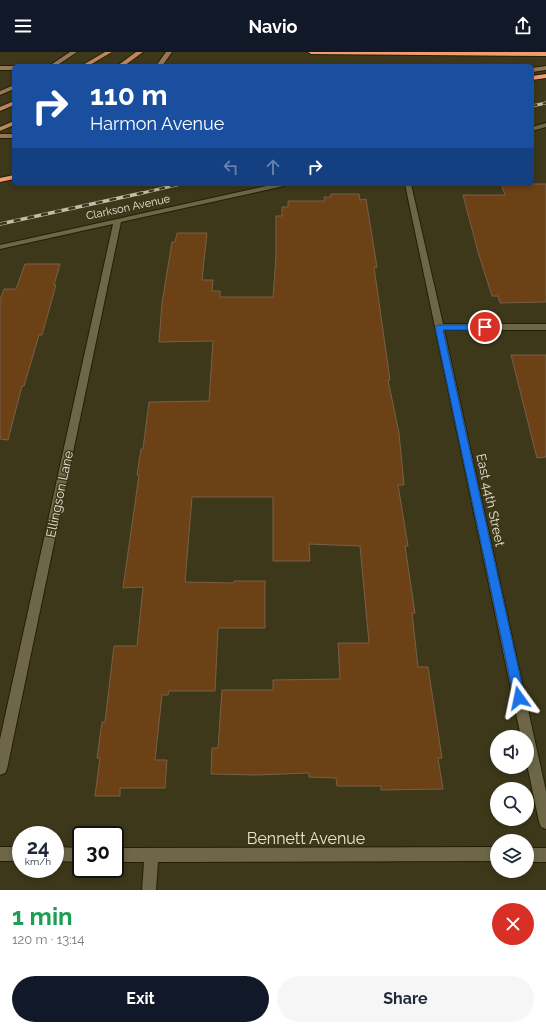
<!DOCTYPE html>
<html lang="en">
<head>
<meta charset="utf-8">
<style>
	body { margin:0; font-family:Raleway,sans-serif; background:#f6f6f7; color:#1f2937; height:100vh; display:flex; flex-direction:column; font-size:15px; white-space:nowrap }
	* { box-sizing:border-box; margin:0 }
	p { font-size:13px; color:#747a83 }
	.icon { flex:none; width:22px; height:22px; fill:none; stroke:currentColor; stroke-width:2; stroke-linecap:round; stroke-linejoin:round }
	.map { position:relative; height:838px; overflow:hidden }
	.side { display:flex; flex-direction:column; background:#fff; flex:1 }
	.side>* { flex:none }
	.top-card { position:absolute; left:12px; top:12px; width:522px; height:122px; border-radius:6px; box-shadow:0 2px 6px #0003; background:#1a4fa0; color:#fff; overflow:hidden }
	.fabs { position:absolute; left:490px; top:678px; display:grid; gap:8px }
	.fabs a { display:grid; place-items:center; width:44px; height:44px; border-radius:50%; background:#fff; box-shadow:0 2px 6px #0003; font-size:20px }
	.speed { position:absolute; left:12px; top:774px; display:flex; gap:8px; font-size:20px; font-weight:700; text-align:center }
	.speed>* { display:grid; place-content:center; width:52px; height:52px; border-radius:50%; background:#fff; box-shadow:0 2px 6px #0003; line-height:1 }
	.speed small { font-size:10px; font-weight:400 }
	.speed .limit { border:2px solid #111; border-radius:6px; background:#fff; color:#111 }
	.pin { position:absolute; display:grid; place-items:center; width:34px; height:34px; color:#fff; margin:-17px; border:2px solid #fff; border-radius:50%; box-shadow:0 1px 4px #0007 }
	.me { position:absolute; width:44px; margin:-22px; rotate:348deg; stroke-linejoin:round; filter:drop-shadow(0 0 3px #0008) }
	.turn { display:flex; align-items:center; gap:14px; height:84px; padding:0 12px; font-size:18px }
	.turn .icon { width:52px; height:52px; stroke-width:2.5 }
	.turn b { display:block; font-size:28px; line-height:34px }
	.lanes { display:flex; align-items:center; height:38px; padding:0 12px; background:#0003; justify-content:center; gap:20px; direction:ltr }
	.lanes .off { opacity:.35 }
	.round { display:grid; place-items:center; flex:none; width:42px; height:42px; border-radius:21px; background:#f6f6f7 }
	.summary { display:flex; align-items:center; justify-content:space-between; height:68px; padding:0 12px }
	h1 { font-size:24px; font-weight:700; line-height:30px; color:#1e9e55 }
	.button { display:flex; gap:8px; margin-top:auto; padding:8px 12px }
	.button a { flex:1; height:46px; border-radius:24px; background:#111827; color:#fff; font-size:16px; font-weight:700; line-height:46px; text-align:center }
	.button a+a { background:#f6f6f7; color:#1f2937 }
	header { display:flex; justify-content:space-between; align-items:center; height:52px; padding:0 12px; background:#111827; color:#fff; font-size:18px; font-weight:700 }
	.map>svg:first-child { display:block }
	.building { fill:#6c4115; stroke:#785f49 }
	.lines { fill:none; stroke-linecap:round; stroke-linejoin:round }
	.street-casing { stroke:#241f02; stroke-width:2 }
	.secondary-casing { stroke:#241f02; stroke-width:2 }
	.primary-casing { stroke:#241f02; stroke-width:2 }
	.highway-casing { stroke:#241f02; stroke-width:2 }
	.street { fill:#6d6748; fill-rule:evenodd }
	.secondary { fill:#957655; fill-rule:evenodd }
	.primary { fill:#bd8661; fill-rule:evenodd }
	.highway { fill:#f29a72; fill-rule:evenodd }
	.rail-far1-casing { stroke:#c1bda9; stroke-width:3 }
	.rail-casing { stroke:#c1bda9; stroke-width:3.5 }
	.rail-far1 { stroke:#3d381a; stroke-width:2; stroke-dasharray:5.5; stroke-linecap:butt }
	.rail { stroke:#3d381a; stroke-width:2.5; stroke-dasharray:7; stroke-linecap:butt }
	.route { fill:#1a73e8; stroke:#114b97 }
	.labels { text-anchor:middle; stroke-width:3; stroke-linejoin:round; paint-order:stroke }
	.far-street-label { font-size:11px; fill:#e8e5d4; stroke:#3d381a }
	.street-label { font-size:13px; fill:#e8e5d4; stroke:#3d381a }
	.near-street-label { font-size:16px; fill:#e8e5d4; stroke:#3d381a }
</style>
</head>
<body>
<header><svg class="icon" aria-label="menu" viewBox="0 0 24 24"><path d="M4 6h16M4 12h16M4 18h16"/></svg>Navio<svg class="icon" aria-label="share" viewBox="0 0 24 24"><path d="M12 15V3M7 8l5-5 5 5M5 13v7h14v-7"/></svg></header>
<div class="map">
<svg width="546" height="838" viewBox="0 0 546 838">
	<rect width="100%" height="100%" fill="#3d381a"/>
	<path class="building" d="M501 132H546V250L500 251 498 244H492L478 200 463 143H505Z
		M331 142H359L360 148 366 147 377 215H374L390 328H388L399 381 404 433H398L408 494H405L415 561H412L418 615H428L442 706H438L443 737 381 738V734H337L336 726 309 725V721L256 723 211 722 212 696H218L222 638H273V628L340 627 338 591H369L360 494 309 492 310 509H273V445H192L185 530 234 531V529H265V576H218L215 639H169L168 643H162L155 708H167L165 736H120V744H95L100 706H97L102 670H105L114 594H137L143 535 123 536 139 423H137L141 397H143L149 350 209 349 213 289 159 290 162 251 172 190H175L177 181H207L202 228H213L212 239H220V245H273L276 203V164H282V155H288V149H325L324 145H331Z
		M25 212H60L54 233H56L42 283H39L24 334H22L8 388 0 387V248L4 237H16Z
		M511 303H546V405L537 406Z"/>
	<g class="lines">
		<defs>
			<path id="street" d="M546 71V75L532 79V75Z
				M275 132H287L284 134 121 170 7 717 5 721 0 723V687L113 172 0 197V193Z
				M405 132H411L443 272H546V278H444L546 739V777L541 775 539 770 527 712V685H521Z
				M0 795H21V809H0Z
				M55 795 81 796V810L55 809Z
				M497 795V809L158 810 156 838H142L144 810H115V796Z
				M527 796H546V810H527Z"/>
			<path id="secondary" d="M70 0H77L56 14H49Z
				M166 0H172L162 14H156Z
				M0 14H14V18H0Z
				M546 14V18L532 20V16Z
				M14 33V37L0 43V39Z
				M0 82H14V86H0Z"/>
			<path id="primary" d="M105 0H112L88 14H81Z
				M136 0H143L124 14H117Z
				M14 49V53L0 59V55Z
				M14 69V73L0 79V75Z"/>
			<path id="highway" d="M308 0H546V4L311 2Z
				M546 22V26L532 28V24Z
				M14 123V127L0 130V126Z"/>
		</defs>
		<use href="#street" class="street-casing"/>
		<use href="#secondary" class="secondary-casing"/>
		<use href="#primary" class="primary-casing"/>
		<use href="#highway" class="highway-casing"/>
		<use href="#street" class="street"/>
		<use href="#secondary" class="secondary"/>
		<use href="#primary" class="primary"/>
		<use href="#highway" class="highway"/>
		<defs>
			<path id="rail-far1" d="M532 54 546 51
				M138 142 181 132"/>
			<path id="rail" d="M0 172 142 141"/>
		</defs>
		<use href="#rail-far1" class="rail-far1-casing"/>
		<use href="#rail" class="rail-casing"/>
		<use href="#rail-far1" class="rail-far1"/>
		<use href="#rail" class="rail"/>
	</g>
	<path class="route" d="M439 273H485L489 275 485 278H443L525 646 523 650 519 651 515 650 514 646 435 275Z"/>
	<g class="labels">
		<g class="far-street-label">
			<text transform="translate(128 155) rotate(-12)" y="4">Clarkson Avenue</text>
		</g>
		<g class="street-label">
			<text transform="translate(59 442) rotate(-78)" y="5">Ellingson Lane</text>
			<text transform="translate(491 448) rotate(78)" y="5">East 44th Street</text>
		</g>
		<g class="near-street-label">
			<text x="306" y="792">Bennett Avenue</text>
		</g>
	</g>
</svg>
<div class="fabs">
<a><svg class="icon" aria-label="sound" viewBox="0 0 24 24"><path d="M4 9h4l5-4v14l-5-4H4zM17 9q2 3 0 6"/></svg></a>
<a><svg class="icon" aria-label="search" viewBox="0 0 24 24"><circle cx="10" cy="10" r="6"/><path d="M15 15l6 6"/></svg></a>
<a><svg class="icon" aria-label="layers" viewBox="0 0 24 24"><path d="M12 4l9 5-9 5-9-5zM3 14l9 5 9-5"/></svg></a>
</div>
<div class="speed"><div>24<small>km/h</small></div><div class="limit">30</div></div>
<div class="pin" style="left:485px;top:275px;background:#d93025"><svg class="icon" aria-label="arrive" viewBox="0 0 24 24"><path d="M6 21V4h12l-3 4 3 4H6"/></svg></div>
<svg class="me" style="left:519px;top:646px" viewBox="-20 -20 40 40"><path d="M0-17L14 15 0 8-14 15z" fill="#1a73e8" stroke="#fff" stroke-width="4"/></svg>
<div class="top-card">
<div class="turn"><svg class="icon" aria-label="right" viewBox="0 0 24 24"><path d="M7 20v-9h11M14 6l5 5-5 5"/></svg><div><b>110 m</b>Harmon Avenue</div></div>
<div class="lanes"><svg class="icon off" aria-label="left" viewBox="0 0 24 24"><path d="M17 20v-9H6M10 6l-5 5 5 5"/></svg><svg class="icon off" aria-label="ahead" viewBox="0 0 24 24"><path d="M12 20V5M6 11l6-6 6 6"/></svg><svg class="icon" aria-label="right" viewBox="0 0 24 24"><path d="M7 20v-9h11M14 6l5 5-5 5"/></svg></div>
</div>
</div>
<section class="side">
<div class="summary"><div><h1>1 min</h1><p>120 m · 13:14</p></div><a class="round" style="background:#d93025;color:#fff"><svg class="icon" aria-label="close" viewBox="0 0 24 24"><path d="M6 6l12 12M18 6L6 18"/></svg></a></div>
<div class="button"><a>Exit</a><a>Share</a></div>
</section>
</body>
</html>
